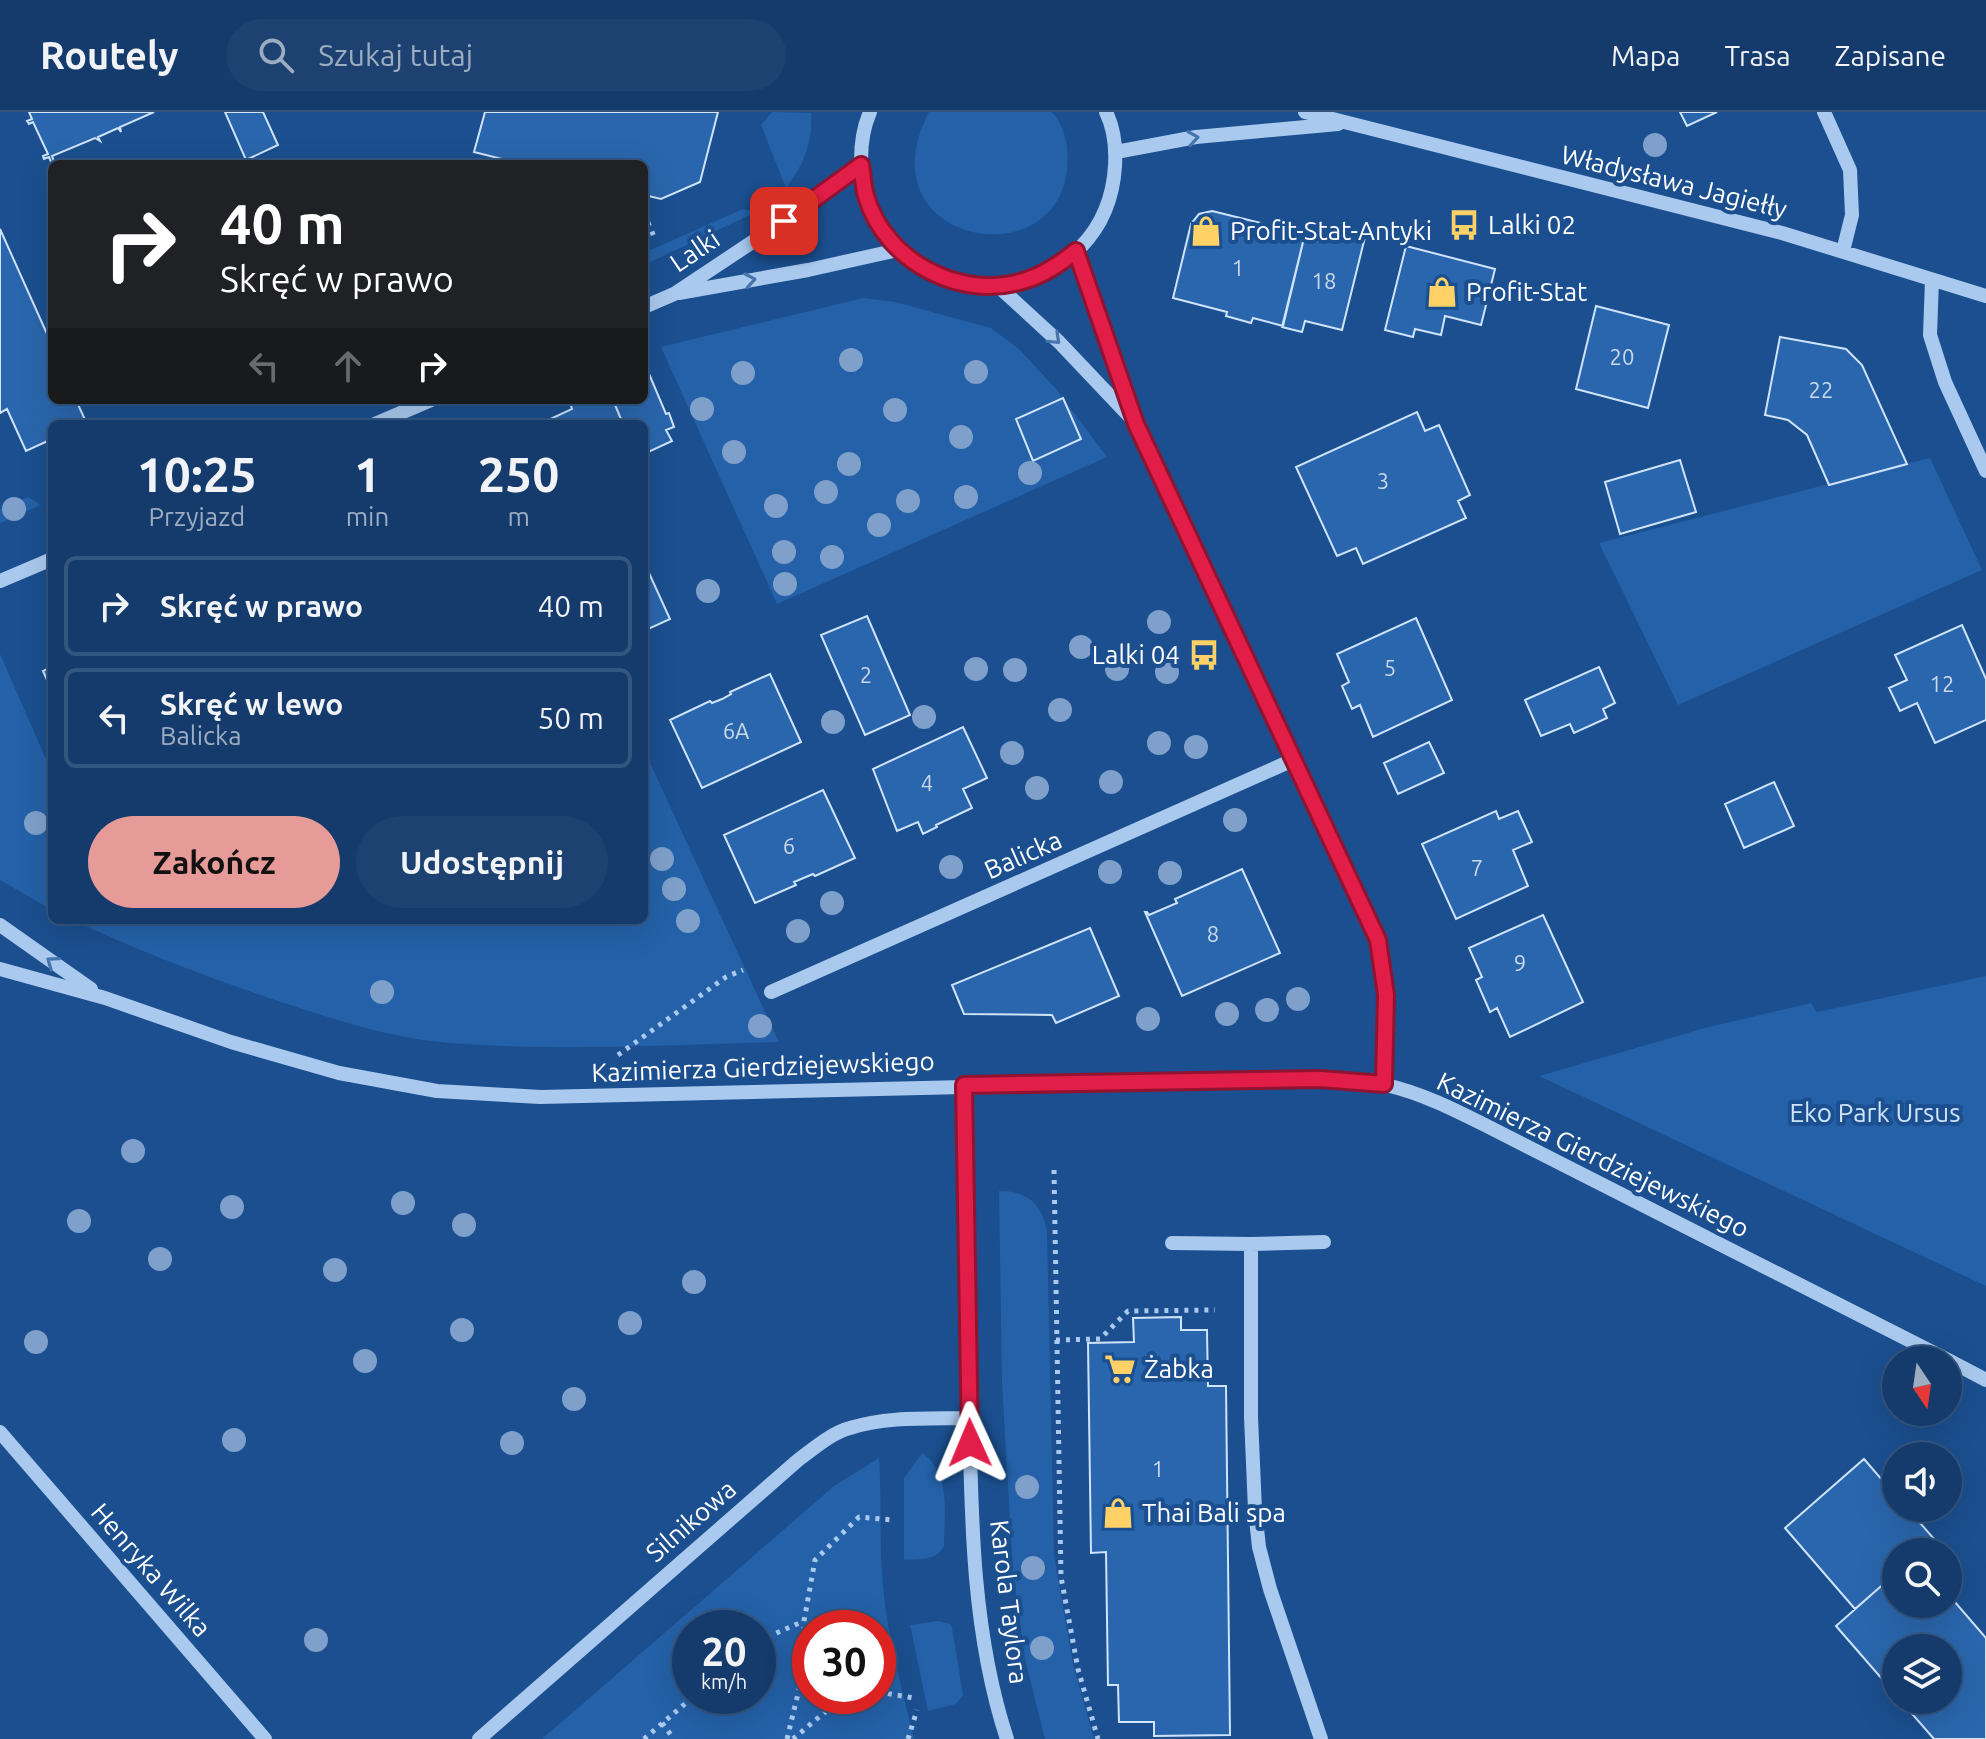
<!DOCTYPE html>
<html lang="pl">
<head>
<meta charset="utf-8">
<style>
	body { margin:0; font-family:Ubuntu,sans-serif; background:#1d4271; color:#f1f3f6; height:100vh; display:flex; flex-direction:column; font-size:30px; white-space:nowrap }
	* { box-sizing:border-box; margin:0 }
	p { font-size:26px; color:#9dadc1 }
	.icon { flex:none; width:44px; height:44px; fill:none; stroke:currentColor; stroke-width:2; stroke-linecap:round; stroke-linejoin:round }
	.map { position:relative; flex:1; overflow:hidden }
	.drawer { position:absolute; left:48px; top:308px; width:600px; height:504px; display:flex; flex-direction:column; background:#143b6b; border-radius:12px; box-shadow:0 8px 32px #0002,0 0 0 2px #33557e }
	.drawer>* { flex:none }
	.banner { position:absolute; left:48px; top:48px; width:600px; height:244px; border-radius:12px; box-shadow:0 8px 32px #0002,0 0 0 2px #33557e; background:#202124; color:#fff; overflow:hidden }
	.needle { width:52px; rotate:167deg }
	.tools { position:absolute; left:1882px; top:1234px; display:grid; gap:16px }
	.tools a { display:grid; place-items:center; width:80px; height:80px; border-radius:50%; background:#143b6b; box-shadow:0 8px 32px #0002,0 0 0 2px #33557e; font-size:40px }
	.speed { position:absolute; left:672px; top:1498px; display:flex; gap:16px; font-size:40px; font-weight:700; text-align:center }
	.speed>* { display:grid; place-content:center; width:104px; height:104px; border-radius:50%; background:#143b6b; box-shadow:0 8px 32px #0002,0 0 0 2px #33557e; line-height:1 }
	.speed small { font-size:20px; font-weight:400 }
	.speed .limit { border:12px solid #d22; background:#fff; color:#111 }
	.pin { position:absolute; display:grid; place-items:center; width:68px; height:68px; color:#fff; margin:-34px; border-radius:16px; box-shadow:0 4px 12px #0006 }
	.me { position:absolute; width:88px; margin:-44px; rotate:359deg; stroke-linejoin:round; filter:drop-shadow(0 0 6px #0008) }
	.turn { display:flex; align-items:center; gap:28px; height:168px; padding:0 40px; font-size:36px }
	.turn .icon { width:104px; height:104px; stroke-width:2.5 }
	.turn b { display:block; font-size:56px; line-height:68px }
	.lanes { display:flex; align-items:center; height:76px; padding:0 40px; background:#0003; justify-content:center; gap:40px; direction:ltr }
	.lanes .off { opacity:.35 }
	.eta { display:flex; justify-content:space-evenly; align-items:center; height:136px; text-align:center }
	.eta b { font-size:48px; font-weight:700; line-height:56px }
	.primary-button { display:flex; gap:16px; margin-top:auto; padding:16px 40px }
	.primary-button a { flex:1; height:92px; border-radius:48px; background:#e69b98; color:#111; font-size:32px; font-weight:700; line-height:92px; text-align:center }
	.primary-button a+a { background:#1d4271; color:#f1f3f6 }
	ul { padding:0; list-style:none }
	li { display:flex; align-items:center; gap:24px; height:100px; margin:0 16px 12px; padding:0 24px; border:4px solid #33557e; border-radius:12px }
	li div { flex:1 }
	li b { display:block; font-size:30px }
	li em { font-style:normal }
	header { display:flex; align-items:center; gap:48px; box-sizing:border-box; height:112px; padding:0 40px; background:#143b6b; border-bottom:2px solid #33557e }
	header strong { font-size:38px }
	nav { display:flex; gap:44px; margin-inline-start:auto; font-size:28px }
	.search { width:560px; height:72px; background:#1d4271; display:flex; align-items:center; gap:20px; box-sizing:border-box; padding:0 28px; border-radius:44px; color:#9dadc1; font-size:30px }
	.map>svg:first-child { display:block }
	.green { fill:#2461a8; fill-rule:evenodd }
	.building { fill:#2a66ad; stroke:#cfe3fa; stroke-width:2 }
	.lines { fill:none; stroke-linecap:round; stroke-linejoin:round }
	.path { stroke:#a9c9ee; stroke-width:5; stroke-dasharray:4 6; stroke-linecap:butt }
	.minor { stroke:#a9c9ee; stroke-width:14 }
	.tree { fill:#7ea0ca }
	.oneway { stroke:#4674ac }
	.route-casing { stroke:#92132f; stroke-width:20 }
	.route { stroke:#e11d48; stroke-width:14 }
	.labels { text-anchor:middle; stroke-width:8; stroke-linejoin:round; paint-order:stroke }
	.number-label { font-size:22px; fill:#cad9ea }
	.street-label { font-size:26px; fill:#fff; stroke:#1b4f8f }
	.poi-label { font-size:26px; fill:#fff; stroke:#1b4f8f; text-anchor:start }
	.park-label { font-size:26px; fill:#cfe3fa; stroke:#1b4f8f }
</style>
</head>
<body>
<header>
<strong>Routely</strong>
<div class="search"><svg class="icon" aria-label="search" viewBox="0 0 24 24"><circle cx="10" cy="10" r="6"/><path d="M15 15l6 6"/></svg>Szukaj tutaj</div>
<nav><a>Mapa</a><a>Trasa</a><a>Zapisane</a></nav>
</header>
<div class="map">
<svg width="1986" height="1627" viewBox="0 0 1986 1627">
	<rect width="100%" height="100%" fill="#1b4f8f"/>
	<path class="green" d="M772 0 811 1C813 30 804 53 786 76L761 13Z
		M929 0H1052C1066 16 1069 36 1067 57 1056 168 861 130 929 0Z
		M743 97 756 100 644 153V141Z
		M863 186 895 190 991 216 1019 237 1056 277 1107 345 777 492 661 235Z
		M1930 346 1982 458 1678 593 1599 431Z
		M28 385 41 393 0 411V397Z
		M0 542 52 661V798L0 768Z
		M644 638 779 930C666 933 552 940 440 930 387 925 337 908 287 892 215 868 142 841 73 808H644Z
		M1986 864V1174L1539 964 1705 916 1811 891 1817 900Z
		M999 1079C1027 1079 1042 1091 1047 1119L1054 1443 1073 1552 1094 1627H1045L1025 1547 1013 1459 1002 1271Z
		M922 1341C952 1362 944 1402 944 1434 937 1449 919 1447 904 1448V1366Z
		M879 1346C882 1389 879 1432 883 1475 888 1528 902 1576 914 1627H542L834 1374ZM690 1516H758V1584H690ZM878 1516V1584H810V1516Z
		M939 1509 950 1512 952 1516 963 1583 956 1592 928 1599 910 1513Z"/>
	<path class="building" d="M29 0H154L120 15 121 20 118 16 98 25 100 29 95 26 52 44 54 49 51 50 49 45 44 47 43 44 48 42 33 10 29 12 27 9 32 7Z
		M225 0H263L278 33 246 48Z
		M485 0H718L700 70 661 87 644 83V52H522L474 40Z
		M1680 0H1717L1687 14Z
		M1212 99 1305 122 1283 214 1253 206 1251 211 1226 204 1227 200 1173 186 1191 112 1199 102Z
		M1322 114 1365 125 1342 218 1305 209 1302 220 1282 215 1304 126 1318 129Z
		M0 117 52 233V288H76L87 312H52V327L26 339 7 297 0 301Z
		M1406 134 1495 157 1481 213 1445 204 1441 223 1415 217 1413 225 1385 218Z
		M1596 194 1669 213 1648 296 1576 277Z
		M1780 225 1846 237 1862 253 1907 352 1829 373 1807 323 1788 308 1765 303Z
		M647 257 666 302 669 301 674 315 666 318 672 329 644 342V312H623L613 288H644V258Z
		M1063 286 1081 327 1033 349 1016 307Z
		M574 288H613L623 312H547L546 309 572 297 570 290Z
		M1417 300 1425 319 1439 313 1470 383 1458 389 1466 406 1363 452 1356 436 1337 444 1296 355Z
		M1680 348 1696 400 1620 422 1605 370Z
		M644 450 670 507 644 519Z
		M867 504 910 603 865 623 821 523Z
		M1416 506 1452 588 1373 625 1360 593 1352 597 1342 574 1349 570 1337 542Z
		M1962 513 1986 567V608L1935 631 1917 591 1900 599 1889 576 1907 568 1895 543Z
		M52 555V579L43 559Z
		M1599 555 1615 591 1603 597 1607 606 1574 621 1570 612 1541 624 1525 588Z
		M770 562 801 630 702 676 670 608 710 589 712 591 722 587 731 582 730 580Z
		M963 615 987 666 963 677 972 696 936 713 937 715 923 722 918 710 897 719 873 657Z
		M1429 630 1444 661 1398 682 1384 651Z
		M1774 670 1794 714 1744 736 1725 692Z
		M823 678 855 746 815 764 813 762 794 770 796 773 755 791 724 723Z
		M1496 699 1499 707 1518 699 1532 730 1513 738 1528 774 1456 807 1422 732Z
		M1242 757 1280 841 1182 884 1145 800H1147L1149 803 1177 791 1175 787Z
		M1543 803 1583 890 1510 925 1497 896 1490 900 1476 868 1482 865 1469 836Z
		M1090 816 1119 884 1056 911 1052 903 964 902 952 873Z
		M1181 1205V1218H1207L1208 1274H1226L1230 1623 1154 1624V1610H1119L1118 1573H1108L1106 1440 1091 1441 1088 1231 1134 1230 1133 1206Z
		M1864 1347 1896 1384V1396H1907L1935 1428 1920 1440H1896V1461L1855 1497 1785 1416Z
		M1896 1461V1492H1948V1482L1986 1526V1627H1934L1900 1588H1948V1536H1896V1583L1836 1514Z"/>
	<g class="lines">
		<path class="path" d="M644 101 655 127
			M618 943 726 865 743 858
			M1054 1058 1061 1465 1078 1557 1098 1627
			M1056 1228 1100 1227 1128 1199 1215 1198
			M758 1529 804 1509
			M878 1580 914 1586
			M662 1611 674 1627
			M644 1627 694 1584
			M787 1627 804 1557V1509L815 1448 859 1405 893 1408
			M793 1627 844 1584
			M908 1627 917 1598"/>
		<path class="minor" d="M870 0C858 28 858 67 871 95 926 218 1107 189 1115 54 1116 36 1114 16 1106 0
			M1305 0 1782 121 1986 184
			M1824 0 1850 58 1852 103 1843 139
			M1116 40 1196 25 1338 12
			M1076 139 1136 312 1378 828 1386 883 1384 972
			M1932 168 1930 223 1945 270 1986 359
			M998 174 1059 230 1131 306
			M679 181 808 158 898 138
			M644 195 674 182 784 109 861 53
			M375 312 431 288
			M0 469 52 447
			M0 813 91 877
			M0 857 105 886 231 930 339 961 437 979 540 985 1260 968C1301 967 1346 963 1386 973 1421 981 1453 997 1485 1013L1948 1248
			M771 880 1293 648
			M964 973C966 1076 968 1180 969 1283 971 1397 971 1518 1007 1627
			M1172 1131 1251 1132V1305L1255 1398 1259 1435 1270 1477 1321 1627
			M1251 1132 1324 1130
			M1948 1248 1986 1268
			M0 1320 265 1627
			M479 1627 797 1349C813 1337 831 1321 850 1316 888 1304 930 1307 970 1306"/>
	</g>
	<g class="tree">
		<circle cx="1655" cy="33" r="12"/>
		<circle cx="851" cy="248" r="12"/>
		<circle cx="976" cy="260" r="12"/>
		<circle cx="743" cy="261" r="12"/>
		<circle cx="702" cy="297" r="12"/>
		<circle cx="895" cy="298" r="12"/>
		<circle cx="961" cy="325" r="12"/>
		<circle cx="734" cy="340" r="12"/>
		<circle cx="849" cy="352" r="12"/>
		<circle cx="1030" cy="361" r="12"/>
		<circle cx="826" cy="380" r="12"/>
		<circle cx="966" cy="385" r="12"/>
		<circle cx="908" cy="389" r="12"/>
		<circle cx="776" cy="394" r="12"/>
		<circle cx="14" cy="397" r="12"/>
		<circle cx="879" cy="413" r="12"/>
		<circle cx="784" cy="440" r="12"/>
		<circle cx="832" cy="445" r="12"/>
		<circle cx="785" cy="472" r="12"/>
		<circle cx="708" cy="479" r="12"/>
		<circle cx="1159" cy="510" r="12"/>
		<circle cx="1081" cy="535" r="12"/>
		<circle cx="976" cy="557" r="12"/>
		<circle cx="1117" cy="557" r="12"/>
		<circle cx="1015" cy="558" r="12"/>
		<circle cx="1167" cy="560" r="12"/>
		<circle cx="1060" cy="598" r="12"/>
		<circle cx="924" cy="605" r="12"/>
		<circle cx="833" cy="610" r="12"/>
		<circle cx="1159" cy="631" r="12"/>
		<circle cx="1196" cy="635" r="12"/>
		<circle cx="1012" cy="641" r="12"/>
		<circle cx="1111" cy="670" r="12"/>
		<circle cx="1037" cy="676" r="12"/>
		<circle cx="1235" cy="708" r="12"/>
		<circle cx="36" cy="711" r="12"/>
		<circle cx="662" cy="747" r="12"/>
		<circle cx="951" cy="755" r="12"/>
		<circle cx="1110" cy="760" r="12"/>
		<circle cx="1170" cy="761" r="12"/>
		<circle cx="674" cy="777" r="12"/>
		<circle cx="832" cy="791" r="12"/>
		<circle cx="688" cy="809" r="12"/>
		<circle cx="798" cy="819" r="12"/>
		<circle cx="382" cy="880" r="12"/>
		<circle cx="1298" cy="887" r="12"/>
		<circle cx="1267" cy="898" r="12"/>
		<circle cx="1227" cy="902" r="12"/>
		<circle cx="1148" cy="907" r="12"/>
		<circle cx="760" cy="914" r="12"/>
		<circle cx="133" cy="1039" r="12"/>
		<circle cx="403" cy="1091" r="12"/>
		<circle cx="232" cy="1095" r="12"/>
		<circle cx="79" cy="1109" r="12"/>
		<circle cx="464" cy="1113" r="12"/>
		<circle cx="160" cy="1147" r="12"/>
		<circle cx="335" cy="1158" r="12"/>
		<circle cx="694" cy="1170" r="12"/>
		<circle cx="630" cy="1211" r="12"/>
		<circle cx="462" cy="1218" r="12"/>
		<circle cx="36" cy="1230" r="12"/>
		<circle cx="365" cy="1249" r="12"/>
		<circle cx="574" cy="1287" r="12"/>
		<circle cx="234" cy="1328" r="12"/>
		<circle cx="512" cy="1331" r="12"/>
		<circle cx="1027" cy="1375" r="12"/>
		<circle cx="1033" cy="1456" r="12"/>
		<circle cx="316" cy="1528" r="12"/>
		<circle cx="1042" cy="1536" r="12"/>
	</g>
	<defs><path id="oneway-chevron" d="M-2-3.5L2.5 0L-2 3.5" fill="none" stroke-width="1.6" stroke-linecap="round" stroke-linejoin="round" transform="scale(2)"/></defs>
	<g class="oneway">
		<use href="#oneway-chevron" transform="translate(1193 26) rotate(-9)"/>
		<use href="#oneway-chevron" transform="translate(750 168) rotate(-10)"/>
		<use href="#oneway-chevron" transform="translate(1055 227) rotate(44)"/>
		<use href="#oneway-chevron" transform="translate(52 850) rotate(-144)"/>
	</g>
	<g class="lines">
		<defs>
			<path id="route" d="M784 109 861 53C863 63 863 74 866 84 885 150 963 191 1029 167 1047 161 1061 151 1076 139L1136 312 1378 828 1386 883 1384 972 1320 967 964 973 970 1331"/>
		</defs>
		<use href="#route" class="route-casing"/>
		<use href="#route" class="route"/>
	</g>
	<defs>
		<symbol id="bus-bare" viewBox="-9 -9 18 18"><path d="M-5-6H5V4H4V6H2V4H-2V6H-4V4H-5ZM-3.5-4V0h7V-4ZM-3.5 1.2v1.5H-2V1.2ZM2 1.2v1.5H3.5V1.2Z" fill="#ffd166" stroke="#1b4f8f" stroke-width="2.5" paint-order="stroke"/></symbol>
		<symbol id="shop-bare" viewBox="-9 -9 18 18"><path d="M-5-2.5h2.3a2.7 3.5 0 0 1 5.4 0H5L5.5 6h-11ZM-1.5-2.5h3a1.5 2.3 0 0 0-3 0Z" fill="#ffd166" stroke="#1b4f8f" stroke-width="2.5" paint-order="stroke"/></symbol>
		<symbol id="supermarket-bare" viewBox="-9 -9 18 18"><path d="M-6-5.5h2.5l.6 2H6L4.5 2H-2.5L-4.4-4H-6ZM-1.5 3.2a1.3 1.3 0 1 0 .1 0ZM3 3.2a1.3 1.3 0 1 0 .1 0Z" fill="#ffd166" stroke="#1b4f8f" stroke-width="2.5" paint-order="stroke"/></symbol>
	</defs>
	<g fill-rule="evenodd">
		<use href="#bus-bare" x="1442" y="91" width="44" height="44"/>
		<use href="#shop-bare" x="1184" y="97" width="44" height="44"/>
		<use href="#shop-bare" x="1420" y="158" width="44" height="44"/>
		<use href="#bus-bare" x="1182" y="521" width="44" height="44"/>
		<use href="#supermarket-bare" x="1098" y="1235" width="44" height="44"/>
		<use href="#shop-bare" x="1096" y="1379" width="44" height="44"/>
	</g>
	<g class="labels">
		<g class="number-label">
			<text x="1238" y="164">1</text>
			<text x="1324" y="177">18</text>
			<text x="1622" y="253">20</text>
			<text x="1821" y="286">22</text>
			<text x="1383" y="377">3</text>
			<text x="1390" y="564">5</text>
			<text x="866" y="571">2</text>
			<text x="1942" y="580">12</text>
			<text x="736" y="627">6A</text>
			<text x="927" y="679">4</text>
			<text x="789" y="742">6</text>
			<text x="1477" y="764">7</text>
			<text x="1213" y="830">8</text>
			<text x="1520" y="859">9</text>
			<text x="1158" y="1365">1</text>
		</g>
		<g class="street-label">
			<text transform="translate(1674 70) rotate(14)" y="9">Władysława Jagiełły</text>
			<text transform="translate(695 139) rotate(-34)" y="9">Lalki</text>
			<text transform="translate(1023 743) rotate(-24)" y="9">Balicka</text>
			<text transform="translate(763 955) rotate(-2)" y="9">Kazimierza Gierdziejewskiego</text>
			<text transform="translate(1593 1043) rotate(26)" y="9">Kazimierza Gierdziejewskiego</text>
			<text transform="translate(691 1409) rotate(-41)" y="9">Silnikowa</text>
			<text transform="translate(151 1458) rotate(49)" y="9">Henryka Wilka</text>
			<text transform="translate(1009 1490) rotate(83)" y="9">Karola Taylora</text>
		</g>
		<g class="poi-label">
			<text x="1488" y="122">Lalki 02</text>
			<text x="1230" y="128">Profit-Stat-Antyki</text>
			<text x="1466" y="189">Profit-Stat</text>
			<text x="1180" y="552" text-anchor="end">Lalki 04</text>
			<text x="1144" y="1266">Żabka</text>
			<text x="1142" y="1410">Thai Bali spa</text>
		</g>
		<g class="park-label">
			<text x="1875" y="1010">Eko Park Ursus</text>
		</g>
	</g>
</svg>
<div class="tools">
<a><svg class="needle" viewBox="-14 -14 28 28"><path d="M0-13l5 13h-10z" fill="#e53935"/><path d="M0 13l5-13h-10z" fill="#9dadc1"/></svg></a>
<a><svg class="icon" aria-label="sound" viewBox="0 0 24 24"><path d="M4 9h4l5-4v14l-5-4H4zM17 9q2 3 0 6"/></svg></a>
<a><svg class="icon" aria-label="search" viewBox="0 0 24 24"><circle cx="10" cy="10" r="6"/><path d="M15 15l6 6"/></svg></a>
<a><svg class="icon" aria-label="layers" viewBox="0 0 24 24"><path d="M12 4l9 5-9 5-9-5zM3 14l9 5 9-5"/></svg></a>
</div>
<div class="speed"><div>20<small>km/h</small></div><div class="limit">30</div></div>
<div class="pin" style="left:784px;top:109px;background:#d93025"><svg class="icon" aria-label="arrive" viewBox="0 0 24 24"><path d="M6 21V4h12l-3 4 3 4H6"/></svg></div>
<svg class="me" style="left:970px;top:1331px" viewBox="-20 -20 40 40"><path d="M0-17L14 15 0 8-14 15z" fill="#e11d48" stroke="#fff" stroke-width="4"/></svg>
<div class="banner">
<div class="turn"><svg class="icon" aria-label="right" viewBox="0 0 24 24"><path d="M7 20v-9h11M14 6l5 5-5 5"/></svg><div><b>40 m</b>Skręć w prawo</div></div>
<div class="lanes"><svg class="icon off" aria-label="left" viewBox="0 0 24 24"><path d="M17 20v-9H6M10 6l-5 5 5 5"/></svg><svg class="icon off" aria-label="ahead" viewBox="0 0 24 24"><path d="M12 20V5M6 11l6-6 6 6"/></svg><svg class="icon" aria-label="right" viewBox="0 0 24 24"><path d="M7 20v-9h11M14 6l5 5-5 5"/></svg></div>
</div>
<section class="drawer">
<div class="eta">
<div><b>10:25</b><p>Przyjazd</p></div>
<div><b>1</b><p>min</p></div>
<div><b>250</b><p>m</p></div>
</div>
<ul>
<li><svg class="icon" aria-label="right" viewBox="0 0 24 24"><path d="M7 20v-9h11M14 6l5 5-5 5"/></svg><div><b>Skręć w prawo</b></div><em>40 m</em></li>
<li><svg class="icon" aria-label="left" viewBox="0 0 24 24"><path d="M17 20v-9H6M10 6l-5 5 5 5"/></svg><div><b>Skręć w lewo</b><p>Balicka</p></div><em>50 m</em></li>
</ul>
<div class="primary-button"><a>Zakończ</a><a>Udostępnij</a></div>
</section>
</div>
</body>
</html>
